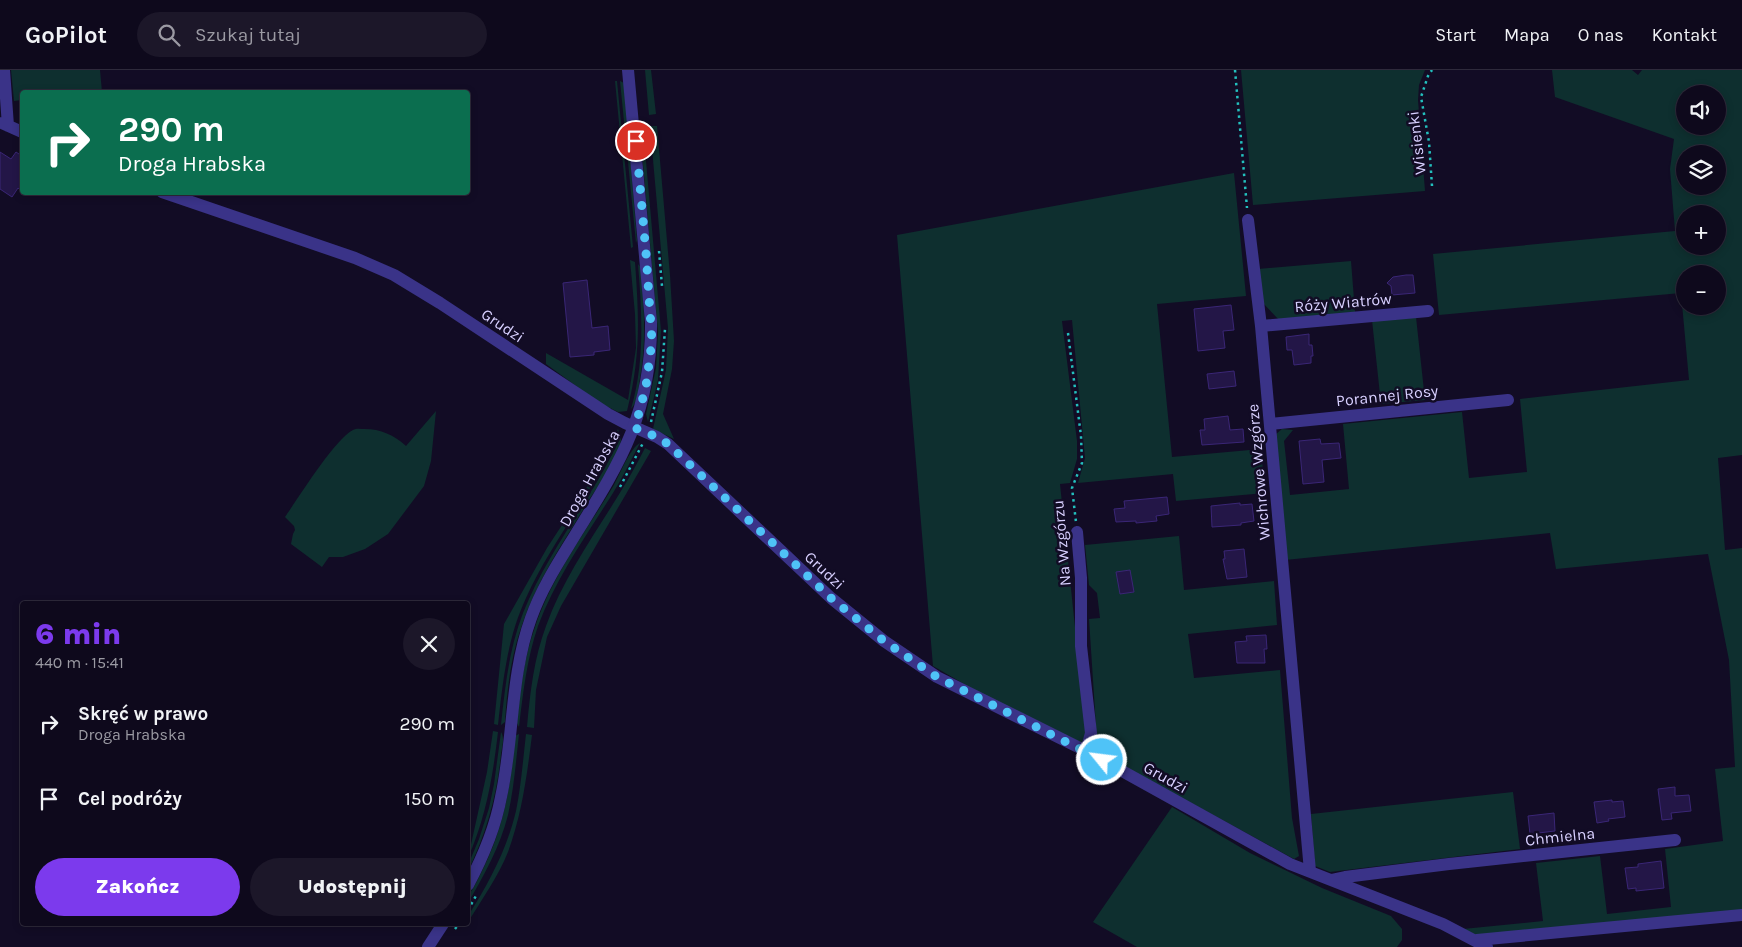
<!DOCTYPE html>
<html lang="pl">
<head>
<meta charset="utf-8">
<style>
	body { margin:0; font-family:Karla,sans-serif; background:#1c1729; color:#f1f3f6; height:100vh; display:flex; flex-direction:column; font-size:19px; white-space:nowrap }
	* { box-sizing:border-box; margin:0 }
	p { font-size:16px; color:#9b9aa3 }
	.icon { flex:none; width:28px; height:28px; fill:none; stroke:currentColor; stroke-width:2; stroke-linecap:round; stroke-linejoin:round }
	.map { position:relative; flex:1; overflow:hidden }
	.sheet { position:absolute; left:20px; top:531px; width:450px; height:325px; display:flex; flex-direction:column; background:#0e091c; border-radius:5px; box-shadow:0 2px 8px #0003,0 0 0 1px #2e2a3b }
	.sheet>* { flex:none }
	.guide { position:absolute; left:20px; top:20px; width:450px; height:105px; border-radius:5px; box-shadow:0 2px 8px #0003,0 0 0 1px #2e2a3b; background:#0b6e4f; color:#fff; overflow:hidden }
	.fabs { position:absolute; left:1676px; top:15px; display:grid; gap:10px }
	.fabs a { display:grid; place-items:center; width:50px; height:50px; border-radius:50%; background:#0e091c; box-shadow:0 2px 8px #0003,0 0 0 1px #2e2a3b; font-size:25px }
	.pin { position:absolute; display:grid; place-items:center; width:42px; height:42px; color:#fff; margin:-21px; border:2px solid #fff; border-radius:50%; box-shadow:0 1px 5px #0007 }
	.me { position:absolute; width:55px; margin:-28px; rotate:299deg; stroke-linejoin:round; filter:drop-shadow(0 0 4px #0008) }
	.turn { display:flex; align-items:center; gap:18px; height:105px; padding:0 15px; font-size:22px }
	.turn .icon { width:65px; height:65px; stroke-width:2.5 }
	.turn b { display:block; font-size:35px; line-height:42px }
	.round { display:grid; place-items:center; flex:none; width:52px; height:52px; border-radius:26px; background:#1c1729 }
	.head { display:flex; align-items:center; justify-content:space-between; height:85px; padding:0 15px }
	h1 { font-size:30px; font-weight:800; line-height:38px; color:#7c3aed }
	.action { display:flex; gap:10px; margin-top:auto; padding:10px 15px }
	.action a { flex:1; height:58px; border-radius:30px; background:#7c3aed; color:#fff; font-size:20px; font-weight:800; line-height:58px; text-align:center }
	.action a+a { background:#1c1729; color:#f1f3f6 }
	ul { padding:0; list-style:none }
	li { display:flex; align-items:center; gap:15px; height:75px; padding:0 15px }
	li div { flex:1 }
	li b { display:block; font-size:19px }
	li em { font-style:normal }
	header { display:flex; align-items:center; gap:30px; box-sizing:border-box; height:70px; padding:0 25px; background:#0e091c; border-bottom:1px solid #2e2a3b }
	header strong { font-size:24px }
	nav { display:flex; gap:28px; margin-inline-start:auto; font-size:18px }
	.search { width:350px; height:45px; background:#1c1729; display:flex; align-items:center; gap:12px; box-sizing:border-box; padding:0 18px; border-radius:28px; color:#9b9aa3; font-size:19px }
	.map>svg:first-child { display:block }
	.green { fill:#0e2f2f; fill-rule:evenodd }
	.building { fill:#231647; stroke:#3a2676 }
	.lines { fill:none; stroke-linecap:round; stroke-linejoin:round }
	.path { stroke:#23c0be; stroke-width:2.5; stroke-dasharray:2.5 4; stroke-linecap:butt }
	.minor { stroke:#3a3388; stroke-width:12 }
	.tertiary { stroke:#3a3388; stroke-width:12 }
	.route { stroke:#4fc3f7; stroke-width:9; stroke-dasharray:0 16.2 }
	.labels { text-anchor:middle; stroke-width:5; stroke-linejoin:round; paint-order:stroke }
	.street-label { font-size:16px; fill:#d8d0ff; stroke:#120c25 }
</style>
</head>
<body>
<header>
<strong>GoPilot</strong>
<div class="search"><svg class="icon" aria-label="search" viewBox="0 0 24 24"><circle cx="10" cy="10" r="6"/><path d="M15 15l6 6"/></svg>Szukaj tutaj</div>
<nav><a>Start</a><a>Mapa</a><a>O nas</a><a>Kontakt</a></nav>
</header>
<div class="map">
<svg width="1742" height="877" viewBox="0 0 1742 877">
	<rect width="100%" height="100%" fill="#120c25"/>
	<path class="green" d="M11 0H100L102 22H22V30L14 31Z
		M645 0H651L656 44 649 45Z
		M1241 0H1425L1419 15 1418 30 1425 121 1253 135Z
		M1552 0H1632L1638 5 1642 0H1742V385L1718 388 1725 480 1742 478V840L1476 865 1463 859 1543 851 1536 793 1600 786 1607 844 1671 837 1665 779 1723 771 1715 699 1735 697 1729 590 1708 484 1556 499 1550 463 1285 490 1275 365 1282 359 1293 360 1284 371 1290 425 1349 419 1343 354 1462 342 1469 408 1527 402 1520 329 1689 310 1681 223 1439 245 1433 184 1675 161 1670 99 1674 69 1555 27ZM1685 24H1718V56H1685ZM1685 84H1718V116H1685ZM1685 144H1718V176H1685ZM1685 204H1718V236H1685Z
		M615 11H617L633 177 631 178Z
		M620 11 624 13 637 170 636 173Z
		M650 56H657L670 205 674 271 672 299 663 344 674 369 653 359 666 300 668 258Z
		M643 57 661 261 658 310 648 352 646 344 656 298 658 262 640 61Z
		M1234 103 1246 226 1157 234 1172 387 1261 379 1265 423 1176 431 1173 404 1078 413 1085 388 1072 250 1062 251 1077 371V389L1070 413 1060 414 1086 662 1082 673 1002 636 933 596 897 165Z
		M630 190 635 192C639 248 641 286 627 341L618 342 598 332 546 294V283L628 330 636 278 635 244Z
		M1351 191 1355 242 1279 250 1261 231 1258 199Z
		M638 194 641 198C644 237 647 275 639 314 638 323 637 333 631 339 645 291 642 243 638 194Z
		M1416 247 1425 330 1381 334 1372 250Z
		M436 341 431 391 424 416 388 464 365 479 343 487H329L322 497 291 474 293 464 295 460 294 456 285 447C299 427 334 370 353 360 356 358 361 359 364 359 381 359 394 365 406 376Z
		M618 359 619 362C595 421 552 470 526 528 507 569 503 611 498 655L494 654 504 554 547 478 592 409Z
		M621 366C623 381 598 417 589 430 565 470 537 510 522 555 511 586 507 619 505 652L501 655C505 617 509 579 523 543 548 480 593 428 621 366Z
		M640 373C631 390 623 407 613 423 586 466 556 508 538 556 527 588 523 623 519 657L517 653C520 621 524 587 535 557 552 506 586 461 614 415 620 404 630 378 640 373Z
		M645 378 651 381 561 536 547 567 536 620 534 658 527 657C530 623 534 588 546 556 569 492 615 439 645 378Z
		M1179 466 1184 520 1274 511 1277 555 1188 564 1194 608 1280 600 1292 748 1299 786 1294 789 1094 680 1096 656 1089 549 1100 548 1097 523 1089 515 1085 475Z
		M493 661 498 662C493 706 486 747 468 788L487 702Z
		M501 662C505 668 502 677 501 684 497 726 486 764 468 801V795L479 769 489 738 494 714Z
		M519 664C516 691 514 718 508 745 500 777 484 805 468 833V827C500 773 510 729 515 666Z
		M526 664 532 665C527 705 522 744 508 782 498 807 482 829 468 852V846C489 813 507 779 516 741 521 716 523 690 526 664Z
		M1513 722 1520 779 1330 802 1315 796 1311 744Z
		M1172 737 1250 783 1322 818 1391 846 1402 859V870L1397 877H1137L1093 852Z"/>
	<path class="building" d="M0 82 11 89 16 82 22 86V122L18 118 12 127 0 119Z
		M1406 205H1413L1415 223 1392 225 1391 216 1387 213 1393 207Z
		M587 210 592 258 608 256 610 280 594 282V285L570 287 563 213Z
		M1231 235 1234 260 1223 261 1225 278 1198 281 1194 239Z
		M1309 264V275H1312L1313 286H1311V293L1294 295 1292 280H1287L1286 267Z
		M1234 301 1236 316 1209 319 1207 304Z
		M1228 346 1230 360 1243 359 1244 372 1202 375 1200 360H1205L1204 349Z
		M1320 369 1321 374 1339 373 1341 388 1322 390 1324 412 1303 414 1299 371Z
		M1167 427 1169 444 1156 446 1157 451 1136 453V451L1116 452 1114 439 1125 438 1124 431Z
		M1240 433V435L1252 434 1254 451 1241 453V455L1212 457 1211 436Z
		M1244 479 1247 507 1227 509 1223 489H1225L1224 481Z
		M1130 500 1134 522 1120 524 1116 502Z
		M1266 565 1267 579H1264L1265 593H1237L1235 572 1247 571 1246 566Z
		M1675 717V726L1689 725 1691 741 1671 743 1672 749 1662 750 1658 719Z
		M1612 730V732L1623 731 1625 747 1608 749 1609 751 1597 753 1594 732Z
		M1554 743 1555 761 1530 764 1528 746Z
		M1661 791 1664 818 1636 821V818L1628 819 1625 798 1638 797V794Z"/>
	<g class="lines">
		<path class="path" d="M1235 0 1247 138
			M1432 116 1429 72 1421 27 1428 6 1432 0
			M659 181 662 216
			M1068 263 1081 366 1082 393 1072 418 1076 452
			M651 352 662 302 665 259
			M620 417 643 373
			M468 840 477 824
			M455 859 459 854"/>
		<path class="minor" d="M4 0 8 56
			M2 53 22 62
			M162 122 355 188 394 205 440 233 608 344 625 353 657 367 668 374 831 528 884 571 937 607 1086 681 1290 794 1443 854 1487 877
			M1248 150 1261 256 1310 801
			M1261 256 1428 241
			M1270 354 1508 330
			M1077 462 1081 508V576L1091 663 1086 681
			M1331 810 1345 807 1449 794 1675 770
			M1477 870 1742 845"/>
		<path class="tertiary" d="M468 815C483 787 495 759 501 727 514 668 510 606 531 548 542 517 560 490 577 462 622 390 652 340 651 252L628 0
			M428 877 443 854"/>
	</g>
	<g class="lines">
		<path class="route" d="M636 71 646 183 652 271 646 316 635 358 657 367 668 374 831 528 884 571 937 607 1102 690"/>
	</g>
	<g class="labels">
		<g class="street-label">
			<text transform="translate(1416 73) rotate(-97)" y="6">Wisienki</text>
			<text transform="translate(1343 232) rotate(-5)" y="6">Róży Wiatrów</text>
			<text transform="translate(503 255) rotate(34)" y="6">Grudzi</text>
			<text transform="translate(1387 325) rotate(-6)" y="6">Porannej Rosy</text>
			<text transform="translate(1258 402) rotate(-95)" y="6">Wichrowe Wzgórze</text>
			<text transform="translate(589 408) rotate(-61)" y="6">Droga Hrabska</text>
			<text transform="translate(1061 473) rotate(-95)" y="6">Na Wzgórzu</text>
			<text transform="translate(825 500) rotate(43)" y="6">Grudzi</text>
			<text transform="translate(1166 707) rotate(29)" y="6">Grudzi</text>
			<text transform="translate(1560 766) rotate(-6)" y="6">Chmielna</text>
		</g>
	</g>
</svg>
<div class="fabs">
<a><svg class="icon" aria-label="sound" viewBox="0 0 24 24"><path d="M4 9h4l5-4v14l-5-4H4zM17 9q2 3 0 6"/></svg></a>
<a><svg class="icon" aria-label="layers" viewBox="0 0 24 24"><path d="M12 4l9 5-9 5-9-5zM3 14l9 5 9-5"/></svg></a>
<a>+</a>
<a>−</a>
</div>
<div class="pin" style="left:636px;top:71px;background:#d93025"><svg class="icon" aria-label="arrive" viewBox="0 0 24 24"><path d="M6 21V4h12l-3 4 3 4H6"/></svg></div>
<svg class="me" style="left:1102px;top:690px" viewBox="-20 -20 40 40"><circle r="17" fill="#4fc3f7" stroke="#fff" stroke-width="3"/><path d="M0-11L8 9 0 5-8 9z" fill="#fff"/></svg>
<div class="guide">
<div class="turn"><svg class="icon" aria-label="right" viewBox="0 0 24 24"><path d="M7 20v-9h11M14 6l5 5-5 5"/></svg><div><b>290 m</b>Droga Hrabska</div></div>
</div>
<section class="sheet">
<div class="head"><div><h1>6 min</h1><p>440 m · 15:41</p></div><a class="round"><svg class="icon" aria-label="close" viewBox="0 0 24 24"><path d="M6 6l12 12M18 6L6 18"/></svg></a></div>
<ul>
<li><svg class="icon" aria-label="right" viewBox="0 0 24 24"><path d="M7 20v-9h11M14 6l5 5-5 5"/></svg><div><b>Skręć w prawo</b><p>Droga Hrabska</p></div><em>290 m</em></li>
<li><svg class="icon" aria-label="arrive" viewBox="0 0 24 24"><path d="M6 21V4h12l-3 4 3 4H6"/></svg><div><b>Cel podróży</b></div><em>150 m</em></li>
</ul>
<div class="action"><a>Zakończ</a><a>Udostępnij</a></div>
</section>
</div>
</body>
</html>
